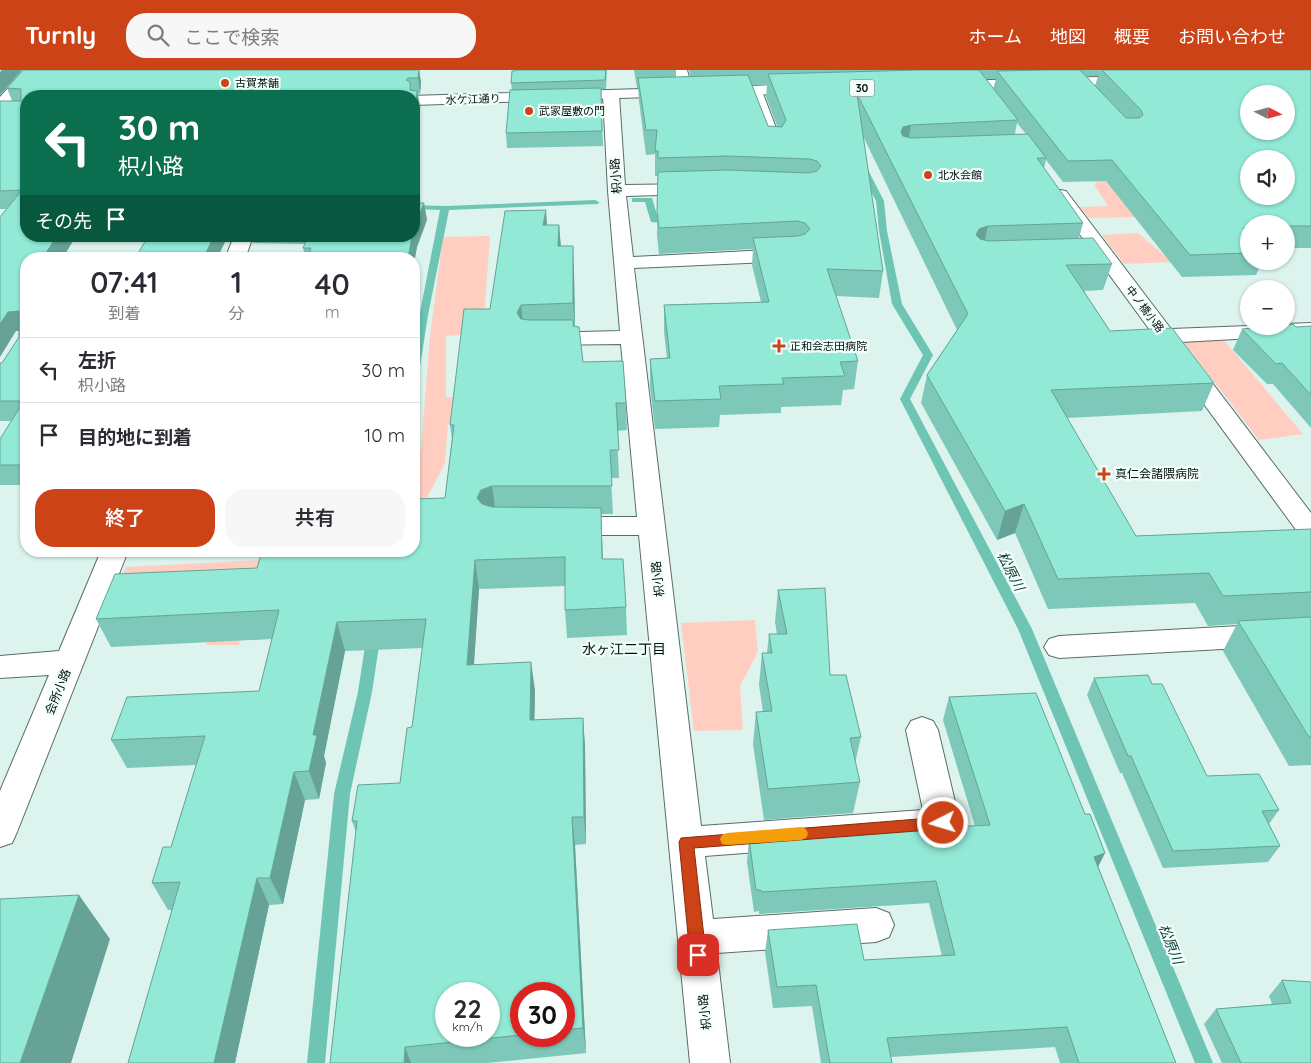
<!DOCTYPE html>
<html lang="ja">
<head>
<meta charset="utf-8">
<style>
	body { margin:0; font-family:Quicksand,"Noto Sans JP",sans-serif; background:#f7f7f7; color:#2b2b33; height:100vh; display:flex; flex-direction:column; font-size:19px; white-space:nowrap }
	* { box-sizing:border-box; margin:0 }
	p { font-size:16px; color:#7c7c81 }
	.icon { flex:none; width:28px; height:28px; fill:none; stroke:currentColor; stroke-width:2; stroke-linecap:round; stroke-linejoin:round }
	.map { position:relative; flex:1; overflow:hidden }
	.details { position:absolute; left:20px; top:182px; width:400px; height:305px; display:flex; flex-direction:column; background:#fff; border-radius:20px; box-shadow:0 1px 4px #0004 }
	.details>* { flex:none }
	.top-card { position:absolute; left:20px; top:20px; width:400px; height:152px; border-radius:20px; box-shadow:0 1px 4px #0004; background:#0b6e4f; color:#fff; overflow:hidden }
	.needle { width:32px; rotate:96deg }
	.buttons { position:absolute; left:1240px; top:15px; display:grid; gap:10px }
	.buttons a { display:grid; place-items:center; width:55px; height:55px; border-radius:50%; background:#fff; box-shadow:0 1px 4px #0004; font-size:25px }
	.speed { position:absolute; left:435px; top:912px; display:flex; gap:10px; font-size:25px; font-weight:700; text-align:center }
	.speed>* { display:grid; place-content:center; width:65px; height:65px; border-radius:50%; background:#fff; box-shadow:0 1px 4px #0004; line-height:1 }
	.speed small { font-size:12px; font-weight:400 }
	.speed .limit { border:8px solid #d22; background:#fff; color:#111 }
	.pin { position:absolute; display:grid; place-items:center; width:42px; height:42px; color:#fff; margin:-21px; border-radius:10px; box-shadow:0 2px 8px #0006 }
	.me { position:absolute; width:55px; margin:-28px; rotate:265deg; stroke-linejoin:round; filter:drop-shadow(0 0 4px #0008) }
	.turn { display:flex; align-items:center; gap:18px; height:105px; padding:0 15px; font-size:22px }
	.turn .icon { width:65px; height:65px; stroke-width:2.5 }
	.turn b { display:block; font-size:35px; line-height:42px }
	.then { display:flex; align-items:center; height:48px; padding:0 15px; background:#0003; gap:10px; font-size:19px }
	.eta { display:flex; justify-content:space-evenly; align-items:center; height:85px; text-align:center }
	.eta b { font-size:30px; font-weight:600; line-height:35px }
	.action { display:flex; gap:10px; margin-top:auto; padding:10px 15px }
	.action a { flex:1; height:58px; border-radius:20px; background:#cb4316; color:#fff; font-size:20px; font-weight:600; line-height:58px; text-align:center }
	.action a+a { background:#f7f7f7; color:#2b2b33 }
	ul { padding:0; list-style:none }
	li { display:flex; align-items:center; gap:15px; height:65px; padding:0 15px; border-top:1px solid #e1e1e2 }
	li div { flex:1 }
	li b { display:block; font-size:19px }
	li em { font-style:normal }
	header { display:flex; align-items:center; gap:30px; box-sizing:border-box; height:70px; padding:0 25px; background:#cb4316; color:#fff }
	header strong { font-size:24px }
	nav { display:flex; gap:28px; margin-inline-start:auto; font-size:18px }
	.search { width:350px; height:45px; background:#f7f7f7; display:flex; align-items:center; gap:12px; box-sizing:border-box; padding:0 18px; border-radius:20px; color:#7c7c81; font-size:19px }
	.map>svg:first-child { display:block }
	.green { fill:#ffcec0 }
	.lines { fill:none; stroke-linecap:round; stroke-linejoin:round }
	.stream { fill:#6ec5b3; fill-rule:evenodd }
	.minor-casing { stroke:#596d68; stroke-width:2 }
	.major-casing { stroke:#596d68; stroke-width:2 }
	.minor { fill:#fff; fill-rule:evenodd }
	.major { fill:#fff; fill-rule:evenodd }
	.wall { fill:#7dc8b8; fill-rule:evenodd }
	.shaded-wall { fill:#66a396 }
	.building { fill:#91e9d6; stroke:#66a396; fill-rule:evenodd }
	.route { fill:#cb4316; stroke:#842c0e }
	.slow { fill:#f59e0b }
	.poi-dot { fill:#cb4316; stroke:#f1fffb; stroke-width:2 }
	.labels { text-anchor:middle; stroke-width:4.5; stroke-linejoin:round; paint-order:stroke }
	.far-poi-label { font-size:11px; fill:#060d0b; stroke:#f1fffb; text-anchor:start }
	.shield { fill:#f1fffb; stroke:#4c5653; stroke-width:1 }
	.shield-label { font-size:11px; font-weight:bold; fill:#060d0b }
	.far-street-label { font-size:11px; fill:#060d0b; stroke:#f1fffb }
	.street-label { font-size:12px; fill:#060d0b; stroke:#f1fffb }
	.poi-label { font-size:12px; fill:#060d0b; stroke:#f1fffb; text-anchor:start }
	.water-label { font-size:14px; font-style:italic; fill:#113a32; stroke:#f1fffb }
	.neighbourhood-label { font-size:14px; fill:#060d0b; stroke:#f1fffb }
</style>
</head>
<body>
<header>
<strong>Turnly</strong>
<div class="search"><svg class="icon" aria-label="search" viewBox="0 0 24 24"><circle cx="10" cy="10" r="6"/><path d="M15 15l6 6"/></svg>ここで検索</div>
<nav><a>ホーム</a><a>地図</a><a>概要</a><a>お問い合わせ</a></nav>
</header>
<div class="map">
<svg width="1311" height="993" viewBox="0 0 1311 993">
	<rect width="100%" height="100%" fill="#ddf4ee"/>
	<path class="green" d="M1097 106 1249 126H1286L1287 151 1226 145 1089 148 1080 137 1108 136 1095 116Z
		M1138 163 1172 192 1124 194 1102 165Z
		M490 166 483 263 446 266V327L503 328 499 348 448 354 445 393 427 428H414V401L421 379 430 266 443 167Z
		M1222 268 1303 364 1259 370 1183 271Z
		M262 490 239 575H206L222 523 114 528 126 497Z
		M755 550 758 582 740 616 743 660 694 661 681 553Z"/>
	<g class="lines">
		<path class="stream" d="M859 94 866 96 884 131 887 161 902 234 933 285 910 329 1032 559 1213 993H1195L1018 559 900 329 923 285 892 234 879 161 876 131 858 96Z
			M632 128H652L658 148H673L677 151 673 154 651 152 645 132H632Z
			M595 130 599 132 598 134 449 140 428 245 419 303 414 306V273L440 140 414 139V135L445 136Z
			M374 558 379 560 381 563 372 622 350 724 325 993H307L334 724 358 622 367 563 369 560Z"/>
		<defs>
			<path id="minor" d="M24 0H39L6 40 0 42V27Z
				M673 0H687L693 22 690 25H680Z
				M754 16 759 18 762 21 779 66 777 69H765L763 66 746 21 749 18Z
				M611 20 616 22 619 25 625 115 695 114 701 115 704 119 701 123 695 124 626 126 633 187 790 179 797 181 800 185 797 189 790 191 634 198 701 756 923 740 906 660 911 651 922 647 933 651 938 660 960 753 955 763 943 768 705 786 713 849 876 838 889 843 894 855 889 867 876 872 717 883 730 993H690L639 465H563L554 462 550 456 554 450 563 447H637L621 274 542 275 534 274 531 269 534 264 542 263 620 261 608 121 603 25 606 22Z
				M1060 120 1066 121 1171 259 1249 256H1286V254L1311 253V265L1181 272 1311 443V471L1302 468 1054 129 1051 125 1054 121Z
				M234 166H253L245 189H225Z
				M101 481H128L17 762 12 773 0 777V721L49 605 0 608V586L59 581Z
				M1311 552V574L1059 588 1049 585 1044 577 1049 569 1059 566Z"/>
			<path id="major" d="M1134 6 1139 7 1141 10 1139 13 953 21 948 19 945 16 948 13 953 11Z
				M805 14 810 16 813 19 810 22 718 27 713 25 710 22 713 19 718 17Z
				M675 18 680 20 683 23 680 26 414 35V26H410Z"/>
		</defs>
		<use href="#minor" class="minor-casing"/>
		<use href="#major" class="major-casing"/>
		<use href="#minor" class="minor"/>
		<use href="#major" class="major"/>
	</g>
	<path class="wall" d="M23 0H419L421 12 420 24H418L420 37 26 26V166H76L62 189H26V415H0V369L11 351H0V293H2L19 267V261H16L7 139H0V31H12L7 18Z
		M515 0H607L606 19H601L603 76 507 78 506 63 512 20 511 13Z
		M634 0H676V7L690 6 689 0H1311V178H1286V154H1249V191H1262L1256 205 1182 207 1106 111 1063 112 1046 90 1044 98 1083 153 1079 168 1112 194 1103 220 1084 221 1110 261 1214 313 1202 341 1067 348 1136 466 1311 459V695L1289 696 1223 581 1237 554 1208 556 1195 533 1048 539 1015 463 997 470 921 333 927 305 957 260 863 66 883 201 879 228 836 226 858 291 854 319 843 320 841 335 781 337V343L720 345 719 357 655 359 650 317V289L667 288 664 262V235L761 232 752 195 753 179 659 184 657 166 658 106H655V84L646 85 639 31 638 18H637ZM1086 6H1098L1095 16ZM986 9H996L993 19ZM752 15H767L766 27 777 56H768ZM1017 53 1026 64H1015Z
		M424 133 427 150 417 177 414 193V189H306L303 178 305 174 253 173 251 166H414Z
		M547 155H559L561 176 574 202 575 256 583 292 626 333 627 360 617 361 619 408H611L613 444H601L603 489 626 537 627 565 567 568 565 540V516L479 519 474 594 535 620 534 650 583 648 585 676 586 774 575 775 586 983 487 993H330L356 762 352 751 400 713 412 657 423 578 345 581 324 686 326 693 319 729 305 730 283 834 269 835 235 993H128L172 840H168L152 813 171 777 196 695 127 698 111 670 259 621 272 569 111 577 96 549 257 498 414 481 445 428 452 369 450 355 490 239ZM521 924H564V966H521Z
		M148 166H232L229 172Z
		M1311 256V358L1273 314H1267L1233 280 1242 259 1296 257Z
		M778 520 830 605 861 667 855 693 860 712 853 743 764 750 753 674 756 642H763L759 615 762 583H767L769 564H777L775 552Z
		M1094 608 1152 614 1207 706 1279 740 1269 754 1280 776 1268 792 1163 798 1122 703H1120L1087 625Z
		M949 627 1085 744 1105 783 1098 796 1176 993H1060L1055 977 891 987 892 993H821L812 936 773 938 765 882 768 860 864 890 942 886 929 833 759 844V841L754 842 747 792 749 769 771 768 772 761H867L975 756 943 650Z
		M1282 910 1311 912V993H1222L1204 954 1216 939 1272 934 1269 926Z"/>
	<path class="shaded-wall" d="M2 0H22L0 25V2Z
		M419 0 421 12 420 24 418 8Z
		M417 21 420 37 414 128V71Z
		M911 55 907 79 901 62 903 57Z
		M424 133 427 150 417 177 414 193V189H408L412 166H414V159Z
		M546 140 548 166 543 155Z
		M559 155 561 180 558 176Z
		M988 156 982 182 976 165 979 159Z
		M57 166H76L62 189H42Z
		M214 166H223L225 172 217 189H203Z
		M228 166H232L229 172Z
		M573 176 574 202 575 260 573 233Z
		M521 235 524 262 517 243Z
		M19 241 26 260 16 261 0 287V254L8 242Z
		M492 416 496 444 485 448 477 428 481 420Z
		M1024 434 1015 463 997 470 1005 441Z
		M601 438 602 467 603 518 602 489Z
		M475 490 479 519 472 623 467 595Z
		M337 552 345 581 324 686 326 693 319 729 309 701 313 665Z
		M531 592 535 620 534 678 530 650Z
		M583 648 585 676 586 774 584 747Z
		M294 702 305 730 283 834 270 808Z
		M572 747 575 775 586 983 583 958Z
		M1105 783 1094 805V787Z
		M257 808 269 835 235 993H214Z
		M79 825 110 869 71 993H20Z
		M405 977 411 993H404Z"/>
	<path class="building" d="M23 0H419L418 8H408L406 10 410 12V20L417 21 414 71V26H26V166H57L42 189H26V211L23 215H26V395H0V369L24 331H0V293H2L19 267V241L8 242 0 254V147L22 120 0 121V31H21V19L7 18Z
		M515 0H606L605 10 511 13 512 1H515Z
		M921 0H979L1018 50 911 55 903 57 901 62 903 66 911 68 1028 64 1046 88H1037L1083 153 988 156 979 159 976 165 980 169 988 171 1093 168 1112 194 1066 195 1110 261 1172 258 1214 313 1051 320 1136 466 1311 459V522L1223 526 1209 503 1058 509 1024 434 1005 441 927 305 968 244 857 24 883 201 827 199 858 291 840 292 845 306 782 308 784 314 719 316 721 329 655 331 650 289 670 288 664 235 769 232 753 168 798 166 805 164 810 159 805 153 797 151 659 158 657 141 658 102 727 100 809 103 817 101 821 96 817 91 810 89 727 86 658 88V81H655L657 60H646L638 8 748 5 768 56 782 57 786 50 768 4Z
		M1047 0H1080L1126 48H1139L1143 45 1141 40 1102 0H1311V156H1286V154H1249V157L1243 158 1249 164V183L1190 185 1112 90 1068 91 997 1ZM1249 24H1286V61H1249ZM1249 89H1286V126H1249Z
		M601 18 602 61 506 63 510 20Z
		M414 133H424L414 160Z
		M546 140 543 155H559L558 176H573V233L521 235 517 243 521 249 529 250H573V256L579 257 583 292 623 291 626 333H616L619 380H610L612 416H492L481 420 477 428 482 434 492 437 601 438 602 489H623L626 537 565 540V487L475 490 467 595 531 592 530 650 583 648 584 747H572L583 958 564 960V924H521V965L405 977 404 993H330L357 751H352L358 715 400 713 407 658 412 657 426 549 337 552 313 665H317L309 701 294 702 270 808H257L214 993H128L180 812 152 813 163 777H171L205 666 111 670 127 627 259 621 279 540 96 549 115 504 257 498 262 481H414V429L445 428 454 355H450L464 239H490L505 141ZM446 924H489V966H446Z
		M148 166H214L203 189H135Z
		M308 166H412L408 189H374L375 187 307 189 311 178H303Z
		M1293 254 1296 257 1311 256V325L1282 293 1276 294 1242 259 1272 256H1286V255Z
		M825 518 830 605H846L861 667 850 668 860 712 768 719 756 642 772 641 762 583H772L769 564H787L778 520Z
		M1311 547V667H1309L1238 551Z
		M1148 605 1152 614H1162L1207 706 1259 704 1279 740 1262 741 1280 776 1173 781 1131 686H1128L1094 608Z
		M1036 623 1085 744H1090L1105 783 1094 787 1176 993H1079L1067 957 887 968 892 993H830L816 915 777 917 768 860 857 854 864 890 955 885 936 811 762 822 761 820H756L749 769 773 768 772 761 865 754 867 761 990 755 949 627Z
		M79 825 20 993H0V829Z
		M1282 910 1311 912V993H1241L1216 939 1291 933Z"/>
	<path class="route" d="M943 747 948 748 950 753 948 757 943 759 694 778 706 885 704 891 698 893 693 891 690 885 679 772 681 768Z"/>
	<path class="slow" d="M801 757 806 759 808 764 806 768 801 770 727 775 722 774 720 769 722 765 727 763Z"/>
	<g class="poi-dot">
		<circle cx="225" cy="13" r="5"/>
		<circle cx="529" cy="41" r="5"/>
		<circle cx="928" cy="105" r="5"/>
		<path d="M776.5 268.5h5v5h5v5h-5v5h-5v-5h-5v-5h5z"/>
		<path d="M1101.5 396.5h5v5h5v5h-5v5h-5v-5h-5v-5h5z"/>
	</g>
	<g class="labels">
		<g class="far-poi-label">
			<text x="235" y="17">古賀茶舗</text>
			<text x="539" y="45">武家屋敷の門</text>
			<text x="938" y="109">北水会館</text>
			<text x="790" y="280">正和会志田病院</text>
		</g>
		<rect class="shield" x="849.5" y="9.5" width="25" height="17" rx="4"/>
		<g class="shield-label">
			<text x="862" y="22">30</text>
		</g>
		<g class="far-street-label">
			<text transform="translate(473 29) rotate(-2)" y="4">水ケ江通り</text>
			<text transform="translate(1145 239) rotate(53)" y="4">中ノ橋小路</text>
		</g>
		<g class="street-label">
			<text transform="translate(616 106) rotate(-94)" y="4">枳小路</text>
			<text transform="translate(658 509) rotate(-96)" y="4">枳小路</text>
			<text transform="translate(58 622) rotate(-68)" y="4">会所小路</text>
			<text transform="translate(705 942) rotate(-96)" y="4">枳小路</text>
		</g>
		<g class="poi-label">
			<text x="1115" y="408">真仁会諸隈病院</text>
		</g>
		<g class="water-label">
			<text transform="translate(1011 501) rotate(63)" y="5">松原川</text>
			<text transform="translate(1171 874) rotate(68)" y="5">松原川</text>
		</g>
		<g class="neighbourhood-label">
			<text x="624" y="584">水ヶ江二丁目</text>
		</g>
	</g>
</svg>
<div class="buttons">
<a><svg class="needle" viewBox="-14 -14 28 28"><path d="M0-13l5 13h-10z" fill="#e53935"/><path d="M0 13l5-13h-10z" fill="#7c7c81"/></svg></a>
<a><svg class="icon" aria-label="sound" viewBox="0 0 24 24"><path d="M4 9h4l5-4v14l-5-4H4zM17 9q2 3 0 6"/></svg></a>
<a>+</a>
<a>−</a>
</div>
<div class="speed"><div>22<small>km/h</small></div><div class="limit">30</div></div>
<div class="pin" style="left:698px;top:885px;background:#d93025"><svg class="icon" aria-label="arrive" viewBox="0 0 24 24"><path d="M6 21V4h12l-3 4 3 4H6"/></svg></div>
<svg class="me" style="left:943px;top:753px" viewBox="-20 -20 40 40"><circle r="17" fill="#cb4316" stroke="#fff" stroke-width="3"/><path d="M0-11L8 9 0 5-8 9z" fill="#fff"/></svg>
<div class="top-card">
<div class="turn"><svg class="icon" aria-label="left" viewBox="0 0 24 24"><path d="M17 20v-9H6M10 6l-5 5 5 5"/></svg><div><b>30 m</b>枳小路</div></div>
<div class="then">その先<svg class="icon" aria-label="arrive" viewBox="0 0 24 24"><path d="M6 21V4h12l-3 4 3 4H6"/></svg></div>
</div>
<section class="details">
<div class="eta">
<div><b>07:41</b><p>到着</p></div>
<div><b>1</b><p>分</p></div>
<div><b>40</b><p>m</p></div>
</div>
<ul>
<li><svg class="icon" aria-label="left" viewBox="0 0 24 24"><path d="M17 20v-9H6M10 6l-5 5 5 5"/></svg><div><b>左折</b><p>枳小路</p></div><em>30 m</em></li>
<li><svg class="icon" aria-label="arrive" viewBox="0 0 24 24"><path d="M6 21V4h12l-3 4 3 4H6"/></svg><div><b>目的地に到着</b></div><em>10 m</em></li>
</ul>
<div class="action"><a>終了</a><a>共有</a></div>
</section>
</div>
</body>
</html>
